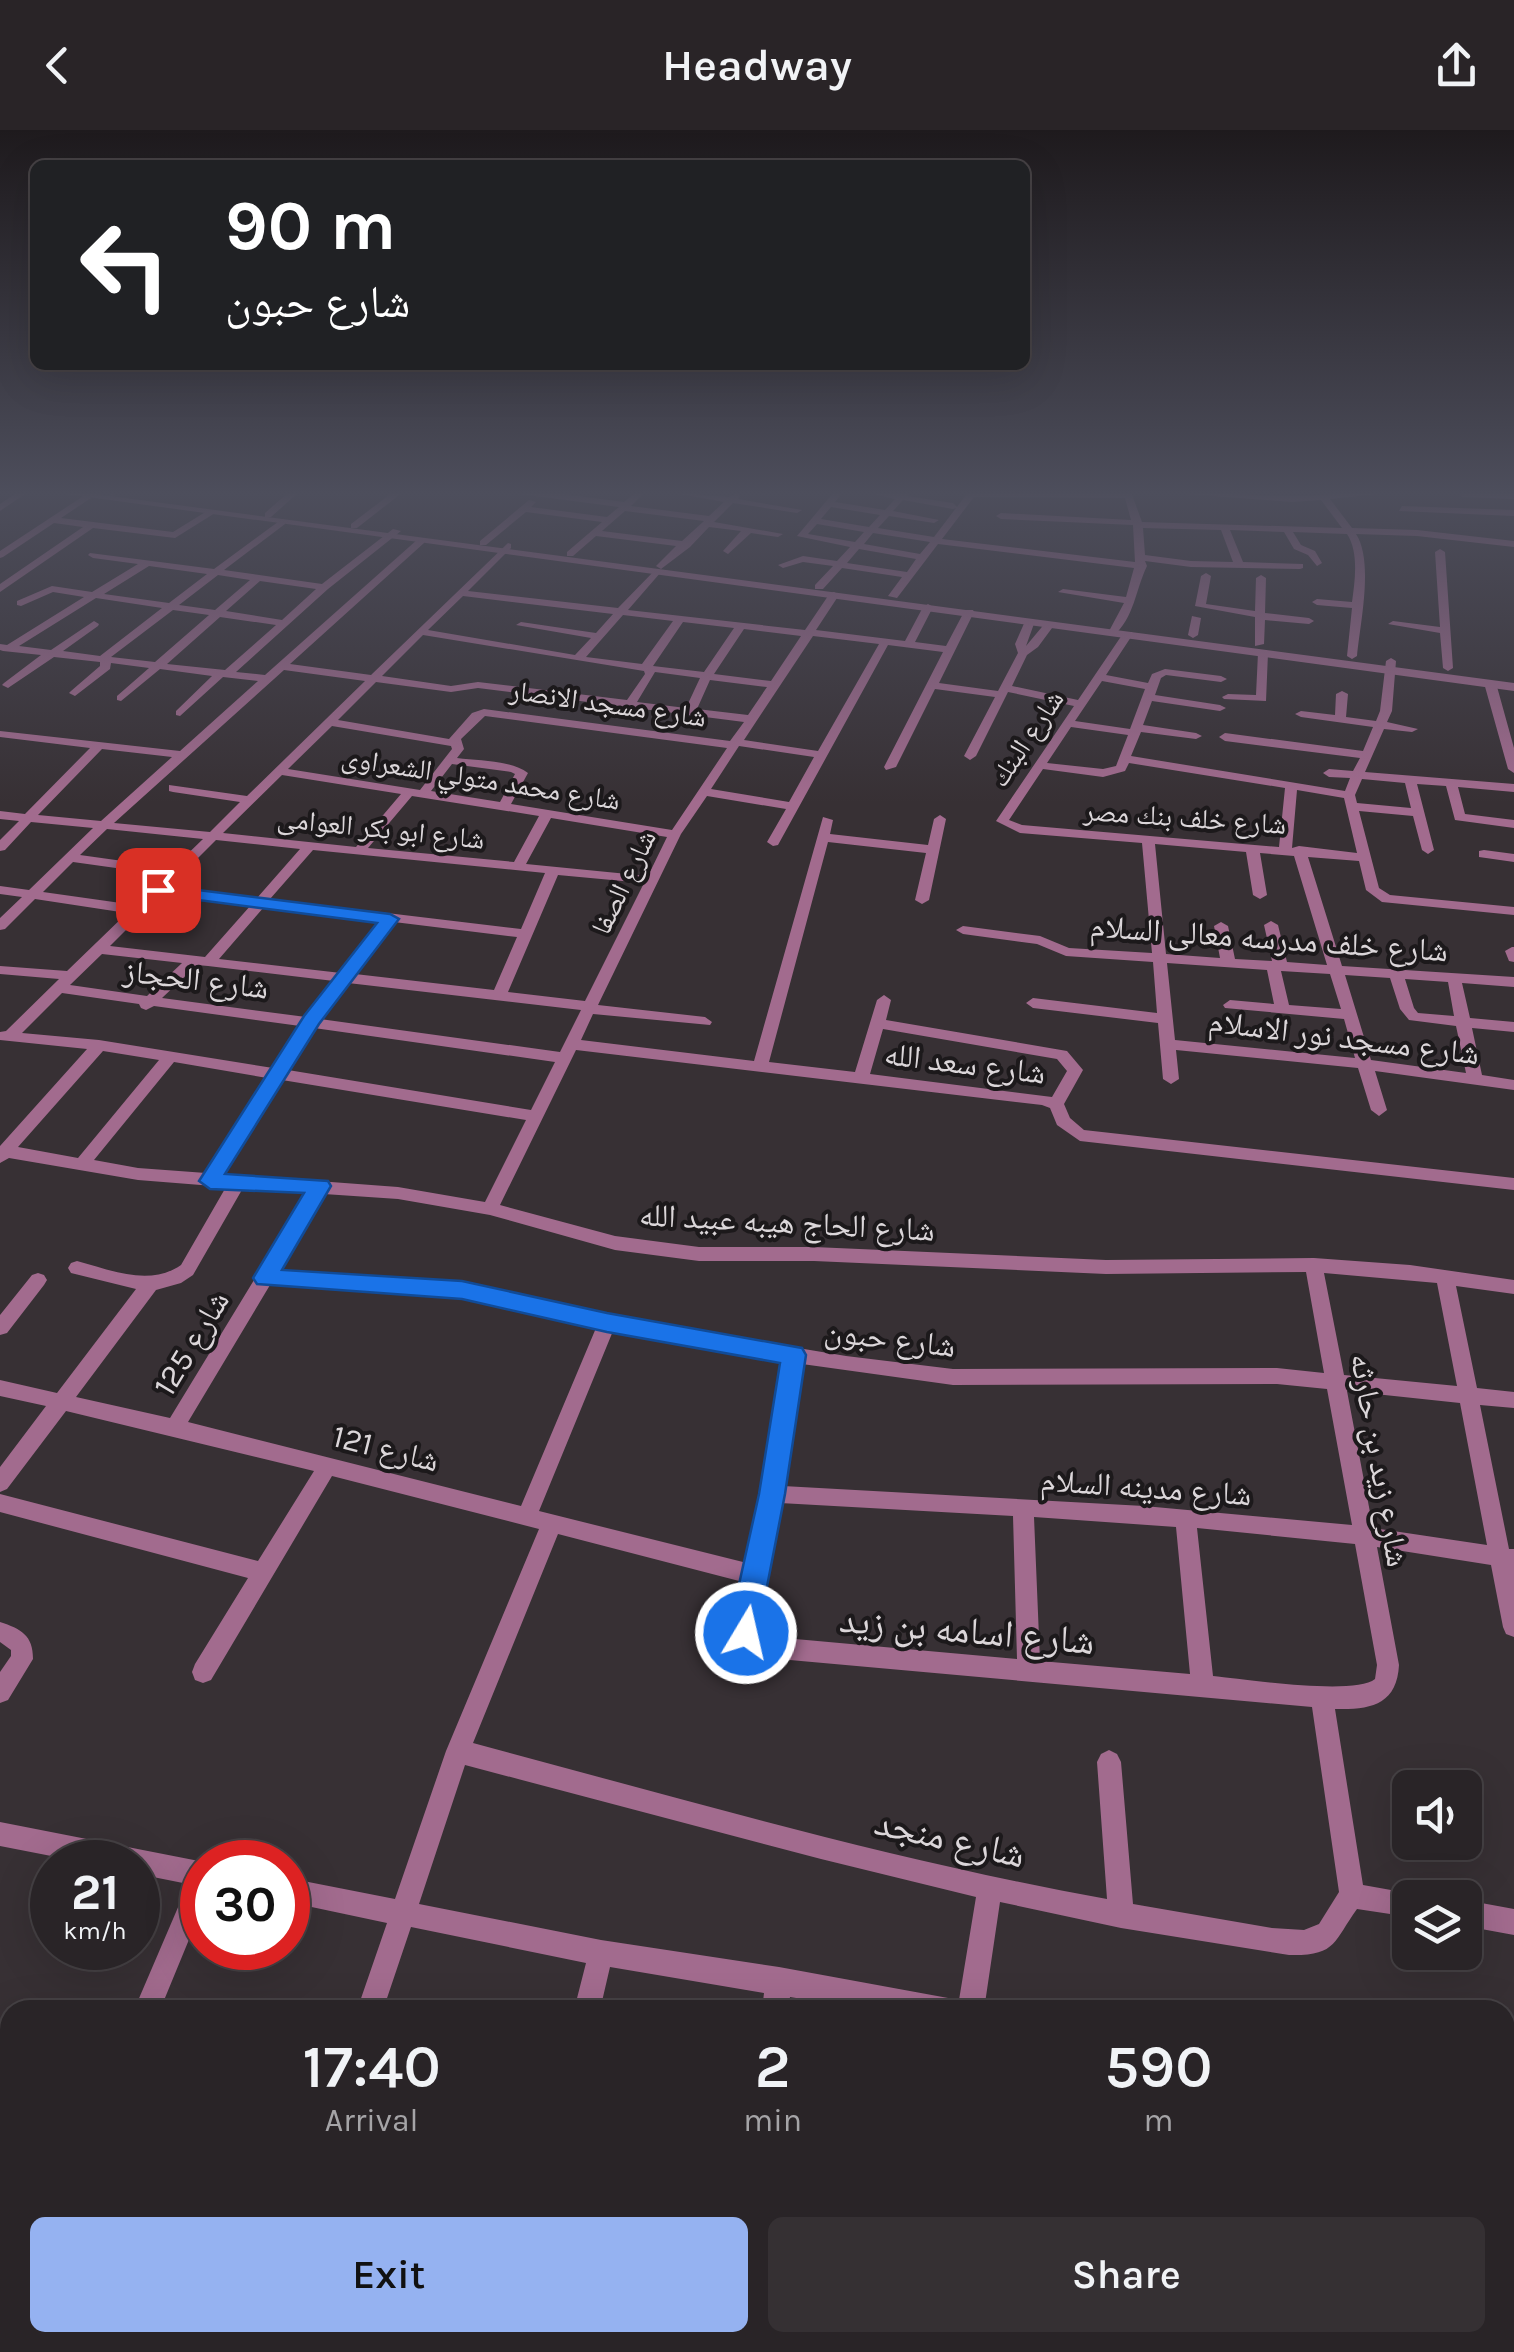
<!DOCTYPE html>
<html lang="en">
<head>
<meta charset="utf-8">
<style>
	body { margin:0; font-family:Karla,"Noto Naskh Arabic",sans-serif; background:#353033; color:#f1f3f6; height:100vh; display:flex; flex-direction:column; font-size:38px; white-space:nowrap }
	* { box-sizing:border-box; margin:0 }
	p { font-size:32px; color:#a5a4a7 }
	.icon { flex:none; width:55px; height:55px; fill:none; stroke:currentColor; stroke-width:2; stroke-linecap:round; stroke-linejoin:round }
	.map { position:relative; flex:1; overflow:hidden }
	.details { position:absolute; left:0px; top:1870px; width:1515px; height:352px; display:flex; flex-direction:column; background:#292427; border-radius:30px 30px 0 0; box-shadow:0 10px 40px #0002,0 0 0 2px #454144 }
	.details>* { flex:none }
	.banner { position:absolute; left:30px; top:30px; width:1000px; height:210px; border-radius:15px; box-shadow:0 10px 40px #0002,0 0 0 2px #454144; background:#202124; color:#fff; overflow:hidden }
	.fabs { position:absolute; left:1392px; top:1640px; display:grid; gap:20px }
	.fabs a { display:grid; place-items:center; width:90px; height:90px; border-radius:15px; background:#292427; box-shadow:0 10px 40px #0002,0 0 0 2px #454144; font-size:50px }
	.speed { position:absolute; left:30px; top:1710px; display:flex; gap:20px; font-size:50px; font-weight:700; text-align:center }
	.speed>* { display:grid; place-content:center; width:130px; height:130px; border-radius:50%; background:#292427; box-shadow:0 10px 40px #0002,0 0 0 2px #454144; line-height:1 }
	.speed small { font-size:25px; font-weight:400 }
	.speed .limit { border:15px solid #d22; background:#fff; color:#111 }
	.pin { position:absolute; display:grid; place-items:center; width:85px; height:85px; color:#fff; margin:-42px; border-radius:20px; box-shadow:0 5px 15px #0006 }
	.me { position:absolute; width:110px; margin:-55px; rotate:9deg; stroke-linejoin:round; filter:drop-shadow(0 0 8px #0008) }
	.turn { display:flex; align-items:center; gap:35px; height:210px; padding:0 30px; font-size:45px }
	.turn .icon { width:130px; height:130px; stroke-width:2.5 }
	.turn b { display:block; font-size:70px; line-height:85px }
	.eta { display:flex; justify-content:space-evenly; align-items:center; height:170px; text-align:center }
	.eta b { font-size:60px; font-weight:600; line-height:70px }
	.button { display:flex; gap:20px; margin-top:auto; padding:20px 30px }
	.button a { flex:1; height:115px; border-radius:15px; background:#95b2f1; color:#111; font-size:40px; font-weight:600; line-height:115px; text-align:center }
	.button a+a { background:#353033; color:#f1f3f6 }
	header { display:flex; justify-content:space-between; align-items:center; height:130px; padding:0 30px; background:#292427; font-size:45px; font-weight:600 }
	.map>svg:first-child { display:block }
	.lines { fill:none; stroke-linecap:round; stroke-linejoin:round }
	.minor { fill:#a26b8e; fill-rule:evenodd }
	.tertiary { fill:#a26b8e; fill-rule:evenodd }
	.route { fill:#1a73e8; stroke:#114b97; stroke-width:2.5 }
	.labels { text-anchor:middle; stroke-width:8; stroke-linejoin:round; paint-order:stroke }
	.far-street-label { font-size:28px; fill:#dbd6d9; stroke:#1c191b }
	.street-label { font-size:32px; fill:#dbd6d9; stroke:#1c191b }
	.near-street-label { font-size:38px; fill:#dbd6d9; stroke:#1c191b }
</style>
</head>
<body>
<header><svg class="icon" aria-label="back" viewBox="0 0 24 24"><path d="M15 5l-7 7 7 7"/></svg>Headway<svg class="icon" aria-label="share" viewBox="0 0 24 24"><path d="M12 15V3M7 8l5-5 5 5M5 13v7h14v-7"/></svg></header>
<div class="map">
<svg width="1514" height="2222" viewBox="0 0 1514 2222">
	<rect width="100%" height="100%" fill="#373034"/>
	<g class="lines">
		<path class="minor" d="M18 362H28L0 381V374Z
			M109 362H118L112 367Z
			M289 362H299L271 387H265V383Z
			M331 362H341L337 365Z
			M393 362H403L357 398H351V394Z
			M504 362H548L624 372 636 362H645L631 376 709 386 724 372 669 362 729 367 736 363 740 366 738 369 802 380 797 383 733 373 714 392 783 404 778 407 751 403 728 424 723 421 741 401 709 397 690 417 661 439 656 436 676 416 596 406 573 426H567V422L602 392 526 382 486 415H480V411L529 370 536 372 531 377 607 387 619 377ZM625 381 704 391 682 411 602 401Z
			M834 362H843L835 372 885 380 895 369 865 362H910L907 366 953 373 957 377 968 362H1131L1142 392 1342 398 1321 370 1292 372 1160 362 1292 366 1396 362 1330 369 1352 398 1417 400 1514 411V417L1417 406 1356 404C1374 431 1360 494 1357 526L1352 529 1347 526 1352 478 1317 475 1312 472 1317 469 1352 472C1355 451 1359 422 1347 404L1293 402 1301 415 1315 421 1322 433 1317 436 1308 425 1294 419 1284 402 1230 400 1243 432 1303 434V438L1300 439 1191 437 1145 431 1147 436C1136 458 1134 489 1113 506L1108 503 1124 473 1058 462 1063 459 1126 467 1134 438 938 414 897 468 888 466 902 447 842 438 823 459H815V455L833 436 803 432 783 438 778 435 803 426 837 431 850 417 797 406ZM974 367 1125 368 1131 390 1001 383 996 386 1001 389 1133 395 1135 432 942 409ZM903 370 953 379 956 378 934 407 878 398 889 386 934 393 939 390 893 381ZM831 377 880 385 869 397 821 389ZM817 394 864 402 855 412 808 404ZM1143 398 1221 400 1233 432 1191 431 1145 425ZM873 403 930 412 920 424 864 414ZM859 419 916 429 907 442 847 433Z
			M1464 362 1514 363V369L1461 367Z
			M88 363 91 368 61 388 173 402 207 381 215 383 175 408 93 398 0 462V454L83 397 54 393 3 427 0 428V421Z
			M1402 376 1514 380V386L1399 381Z
			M282 389 285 390V394L224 440 322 454 393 399 401 401 328 459 236 542 265 545 418 409H424V413L290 534 371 545 508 413 511 414V418L468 461 618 478 656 439 661 442 628 480 805 500 830 463 834 462 839 465 816 500 905 511 923 477 928 474 933 477 915 512 946 516 965 480H973L974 482 939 553 998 561 1018 523 1015 514 1026 489 1035 491 1026 516 1046 492 1055 494 1038 517 1027 525 1012 556 1078 570 1124 502H1132L1133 504 1106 545 1148 553 1152 544 1165 539 1221 546 1227 549 1221 552 1166 545 1161 548 1155 565 1220 575 1226 578 1220 581 1152 571 1143 595 1196 603 1202 606 1196 609 1141 602 1131 626 1345 661 1350 648 1329 647 1323 643 1329 639 1353 641 1360 628 1225 611 1219 607 1225 603 1363 621 1373 597 1301 587 1295 584 1301 581 1335 585 1336 564 1342 561 1348 564 1346 587 1376 591 1380 581 1386 531 1391 528 1396 531 1392 581 1387 592 1418 599 1412 602 1384 599 1365 642 1514 654V662L1458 657 1465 684 1514 690V698L1455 690 1446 656 1417 654 1434 720 1428 724 1422 720 1413 686 1359 681 1379 758 1390 765 1514 777V785L1382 772 1366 760 1359 731 1308 727 1342 836 1514 847V857L1462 853 1470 888 1514 892V902L1472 898 1482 945 1514 950V960L1375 941 1387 980 1379 986 1371 980 1358 938 1176 920 1179 949 1171 954 1163 949 1158 893 1033 878 1026 873 1033 868 1157 883 1153 832 1066 826 1037 814 963 804 956 800 963 796 1040 806 1069 818 1152 823 1142 713 1020 703 996 691 1074 576 1008 562 976 626 970 630 964 626 995 567 935 559 896 637 886 640 884 637 943 522 888 515 778 715 773 716 767 712 786 679 707 666 681 704 598 875 705 887 712 892 710 895 593 884 581 910 754 931 823 687 833 690 830 704 928 715 934 689 940 685 946 689 929 770 922 774 915 770 926 723 828 712 769 932 855 942 877 870 884 865 891 870 886 890 1067 921 1083 940 1064 974 1070 988 1084 1000 1514 1048V1060L1080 1011 1057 995 1050 978 1042 975 576 920 500 1075 615 1106 699 1117H814L1106 1130 1314 1128 1410 1135 1514 1150V1164L1456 1156 1477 1258 1514 1262V1278L1480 1275 1509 1419H1514V1507L1506 1504 1503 1497 1491 1435 1377 1417 1399 1535C1397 1575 1370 1580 1335 1579L1363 1755 1419 1765 1420 1768H1410V1787L1357 1779C1333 1812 1337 1826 1289 1825L1121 1798 1000 1772 984 1880H870L790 1867 788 1880H762L764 1863 610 1837 600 1880H574L586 1833 411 1797 383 1880H357L387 1793 288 1772V1748L395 1769 446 1621 539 1399 332 1346 211 1550 203 1553 195 1550 192 1542 195 1534 248 1448 0 1382V1364L258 1431 314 1341 66 1281 7 1359 0 1362V1337L46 1276 0 1266V1250L57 1263 136 1159 71 1143 68 1138 71 1133 77 1131C111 1140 149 1157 181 1135L226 1057 138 1050 9 1028 0 1033V1016L87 919 0 910V902L6 901 59 849 0 844V836L67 841 127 783 35 769 5 799 0 800V788L22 767 0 764V756L29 760 93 698 31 692 5 720 0 721V710L19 691 0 689V681L25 684 90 618 0 607V601L180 621 258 551 223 547 180 586 176 585V581L212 546 160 539 121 571 117 570V566L149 538 111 533 110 539 75 566 69 563 71 561 100 536V532L54 527 8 558 2 555 4 553 41 525 3 521 0 520V514L7 515 84 467 53 462 21 476 17 475V471L52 456 92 462 138 434 93 428 88 425 90 423 214 439ZM149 436 207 444 169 473 104 464ZM218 445 250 450 215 480 179 475ZM260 451 316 459 282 490 226 481ZM463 466 613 484 596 503 521 492 516 495 591 508 575 525 428 500ZM96 468 162 478 100 526 63 521 98 496 99 494 94 491 51 520 19 516ZM173 480 209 485 155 532 111 527ZM623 485 673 491 642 534 586 527ZM220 487 276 495 225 540 167 534ZM683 492 734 498 704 542 653 536ZM744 499 801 506 771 551 714 544ZM423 505 644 541 645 544 627 570 478 552 451 556 382 546ZM813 506 879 514 818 621 744 610ZM284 540 365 551 247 666 169 655V661L173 662 240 672 210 702 114 693ZM655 542 700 548 686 578 637 572ZM710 550 767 557 748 585 697 579ZM1102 551 1145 559 1130 599 1075 591ZM376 552 451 562 478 558 744 592 730 611 484 579 472 583 449 609 338 590ZM485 586 727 618 672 700 511 674 528 643C510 630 480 631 457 628L464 619 461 609ZM332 596 451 616 452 619 420 660 288 639ZM1071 597 1128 605 1116 636 1103 639 1047 633ZM739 616 814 627 789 672 711 659ZM102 619 172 627 101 691 38 685ZM1129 633 1285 658 1279 717 1022 695 1009 690 1043 639 1103 647 1125 641ZM452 634 511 642 515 644 500 672 431 661ZM282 645 401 664 356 717 223 703ZM1362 649 1405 653 1411 678 1357 673 1355 665ZM1297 660 1344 668 1357 723 1299 716 1292 718ZM412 666 539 686 514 732 368 718ZM551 688 667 707 648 746 526 734ZM107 699 203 709 173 738 80 725ZM216 710 300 719 257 768 169 757ZM1155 714 1246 722 1253 765 1260 769 1267 765 1260 723 1294 726 1327 835 1287 832 1278 795 1271 791 1264 795 1272 831 1235 829 1228 796 1221 792 1214 796 1220 828 1166 824ZM313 720 545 743 521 799 270 769ZM73 732 166 745 135 775 43 762ZM558 745 644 753 585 871 508 862ZM162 764 251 775 205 827 110 816ZM264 777 381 791 341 843 219 829ZM394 792 517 807 494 860 355 844ZM102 824 182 833 147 866 70 855ZM1167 833 1267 840 1274 874 1230 870 1223 875 1225 878 1344 889 1355 928 1175 910ZM197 835 208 836 334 851 306 887 162 868ZM1281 841 1330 844 1341 879 1289 875ZM1345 845 1390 848 1400 879 1409 890 1456 896 1466 943 1371 930ZM1405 849 1448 852 1454 886 1418 883 1414 878ZM348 853 581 880 560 922 320 889ZM62 863 139 874 141 878 146 880 154 876 300 896 273 938 99 910 22 903ZM314 898 555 932 531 980 288 940ZM883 899 1057 929 1067 941 1052 967 870 944ZM103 921 159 930 78 1028 18 1017ZM174 932 267 948 206 1043 138 1038 94 1030ZM282 950 526 990 485 1072 398 1057 223 1044ZM243 1058 307 1063 170 1288 76 1267 156 1160 181 1153 193 1145ZM324 1064 398 1069 490 1085 615 1120 699 1131H814L1106 1144 1306 1142 1324 1243 1277 1238 953 1239 846 1226 607 1186 462 1153 278 1142ZM1324 1143 1437 1153 1457 1256 1344 1245ZM270 1155 462 1167 596 1198 521 1376 188 1292ZM613 1201 784 1231 762 1364 747 1433 539 1381ZM802 1234 953 1255 1277 1254 1327 1259 1352 1395 1144 1376 783 1356ZM1347 1261 1460 1273 1487 1415 1373 1398ZM780 1373 1013 1386 1017 1529 761 1506 755 1495ZM1034 1387 1176 1397 1190 1544 1040 1531ZM1197 1398 1355 1414 1377 1535 1375 1549C1354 1566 1244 1549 1213 1546ZM558 1404 743 1452C737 1478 723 1513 756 1527L1312 1577 1339 1762 1319 1794 1304 1800 1272 1798 1133 1774 1121 1632 1117 1624 1109 1620 1101 1624 1097 1632 1107 1769C894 1731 683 1669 473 1613ZM465 1635 821 1729 976 1767 959 1870 779 1837 601 1810 419 1774Z
			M1440 419 1445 422 1453 538 1448 541 1443 538 1440 503 1388 494 1393 491 1440 497 1435 422Z
			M1206 443 1211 446 1206 474 1255 481 1256 448 1261 445 1266 448 1265 483 1309 488 1314 491 1309 494 1265 490 1264 514 1255 516V487L1195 476 1201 446Z
			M1192 486 1201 488 1198 505 1193 508 1188 505Z
			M1263 520 1268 523 1266 571 1224 569 1222 567 1228 564 1256 565 1258 523Z
			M1490 550 1496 553 1514 618V643L1508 639 1484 553Z
			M1484 720 1514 724V732L1479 727V721Z
			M1512 817H1514V832L1509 831 1505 821Z
			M38 1143 44 1145 47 1150 44 1155 7 1203 0 1205V1185L32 1145Z
			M0 1492C21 1499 33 1505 33 1529L8 1570 0 1573V1542L11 1526V1520L0 1512Z
			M0 1692 204 1732 202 1778 160 1880H134L188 1754 138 1744V1732H82L0 1716Z
			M1465 1770 1514 1779V1805L1465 1796Z
			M1505 1937 1514 1939V1967L1505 1965Z
			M1505 2179 1514 2180V2210L1505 2209Z
			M0 2200 10 2202V2212H42L46 2222H0Z
			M249 2212H279L276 2222H246Z
			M491 2212H521L519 2222H489Z
			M712 2212H742L741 2222H711Z"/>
		<path class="tertiary" d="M51 362H80L1514 553V561Z"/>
	</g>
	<linearGradient id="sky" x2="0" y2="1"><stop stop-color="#1e1a1d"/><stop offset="0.54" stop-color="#4d4e5c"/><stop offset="1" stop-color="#4d4e5c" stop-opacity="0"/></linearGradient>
	<rect width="1514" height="673" fill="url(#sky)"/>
	<path class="route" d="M158 755 390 784 399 789 319 894 225 1044 328 1051 331 1056 282 1140 462 1151 607 1183 802 1218 806 1225 785 1364 756 1513 746 1517 736 1513 730 1495 759 1364 780 1233 607 1202 462 1169 257 1154 253 1148 304 1063 210 1059 199 1051 304 886 377 793 152 764V757Z"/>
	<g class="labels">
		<g class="far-street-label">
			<text transform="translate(608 573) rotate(8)" y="10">شارع مسجد الانصار</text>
			<text transform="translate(1026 608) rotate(-56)" y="10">شارع البنك</text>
			<text transform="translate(481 648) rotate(9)" y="10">شارع محمد متولي الشعراوى</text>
			<text transform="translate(1185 687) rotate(4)" y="10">شارع خلف بنك مصر</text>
			<text transform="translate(381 698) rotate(6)" y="10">شارع ابو بكر العوامى</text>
			<text transform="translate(623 752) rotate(-64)" y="10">شارع الصفا</text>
		</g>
		<g class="street-label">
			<text transform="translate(1269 808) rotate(4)" y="11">شارع خلف مدرسه معالى السلام</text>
			<text transform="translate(196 849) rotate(7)" y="11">شارع الحجاز</text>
			<text transform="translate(1344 907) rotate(7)" y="11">شارع مسجد نور الاسلام</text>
			<text transform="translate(965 933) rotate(7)" y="11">شارع سعد الله</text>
			<text transform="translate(787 1092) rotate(3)" y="11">شارع الحاج هيبه عبيد الله</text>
			<text transform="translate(890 1208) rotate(7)" y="11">شارع حبون</text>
			<text transform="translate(191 1213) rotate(-59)" y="11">شارع 125</text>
			<text transform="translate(386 1318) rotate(14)" y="11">شارع 121</text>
			<text transform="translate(1380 1330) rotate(80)" y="11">شارع زيد بن حارثه</text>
			<text transform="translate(1146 1357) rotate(4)" y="11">شارع مدينه السلام</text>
		</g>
		<g class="near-street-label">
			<text transform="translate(967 1500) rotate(5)" y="13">شارع اسامه بن زيد</text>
			<text transform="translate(950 1708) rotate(13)" y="13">شارع منجد</text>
		</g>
	</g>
</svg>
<div class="fabs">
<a><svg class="icon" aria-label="sound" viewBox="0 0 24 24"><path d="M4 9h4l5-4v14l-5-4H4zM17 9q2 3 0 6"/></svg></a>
<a><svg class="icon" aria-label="layers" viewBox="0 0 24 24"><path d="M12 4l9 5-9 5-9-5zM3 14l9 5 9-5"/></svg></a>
</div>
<div class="speed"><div>21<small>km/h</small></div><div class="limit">30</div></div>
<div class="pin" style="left:158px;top:760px;background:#d93025"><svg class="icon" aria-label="arrive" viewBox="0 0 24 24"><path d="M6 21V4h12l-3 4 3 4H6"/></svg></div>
<svg class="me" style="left:746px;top:1503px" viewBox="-20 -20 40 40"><circle r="17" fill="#1a73e8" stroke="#fff" stroke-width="3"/><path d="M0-11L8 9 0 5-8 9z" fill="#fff"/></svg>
<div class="banner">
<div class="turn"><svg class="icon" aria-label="left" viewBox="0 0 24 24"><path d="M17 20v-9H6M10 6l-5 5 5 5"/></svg><div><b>90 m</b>شارع حبون</div></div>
</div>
<section class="details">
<div class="eta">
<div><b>17:40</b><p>Arrival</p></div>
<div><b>2</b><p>min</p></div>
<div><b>590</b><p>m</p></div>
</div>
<div class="button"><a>Exit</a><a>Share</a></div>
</section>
</div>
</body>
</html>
